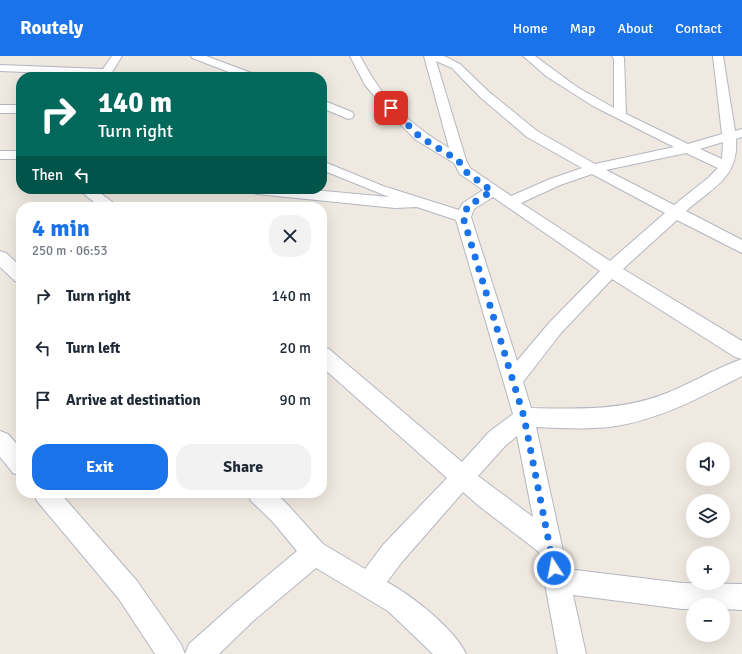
<!DOCTYPE html>
<html lang="en">
<head>
<meta charset="utf-8">
<style>
	body { margin:0; font-family:Signika,sans-serif; background:#f2f2f3; color:#1f2937; height:100vh; display:flex; flex-direction:column; font-size:15px; white-space:nowrap }
	* { box-sizing:border-box; margin:0 }
	p { font-size:13px; color:#747a83 }
	.icon { flex:none; width:22px; height:22px; fill:none; stroke:currentColor; stroke-width:2; stroke-linecap:round; stroke-linejoin:round }
	.map { position:relative; flex:1; overflow:hidden }
	.panel { position:absolute; left:16px; top:146px; width:311px; height:296px; display:flex; flex-direction:column; background:#fff; border-radius:16px; box-shadow:0 4px 16px #0002 }
	.panel>* { flex:none }
	.banner { position:absolute; left:16px; top:16px; width:311px; height:122px; border-radius:16px; box-shadow:0 4px 16px #0002; background:#00695c; color:#fff; overflow:hidden }
	.fabs { position:absolute; left:686px; top:386px; display:grid; gap:8px }
	.fabs a { display:grid; place-items:center; width:44px; height:44px; border-radius:50%; background:#fff; box-shadow:0 4px 16px #0002; font-size:20px }
	.pin { position:absolute; display:grid; place-items:center; width:34px; height:34px; color:#fff; margin:-17px; border-radius:8px; box-shadow:0 2px 6px #0006 }
	.me { position:absolute; width:44px; margin:-22px; rotate:349deg; stroke-linejoin:round; filter:drop-shadow(0 0 3px #0008) }
	.turn { display:flex; align-items:center; gap:14px; height:84px; padding:0 16px; font-size:18px }
	.turn .icon { width:52px; height:52px; stroke-width:2.5 }
	.turn b { display:block; font-size:28px; line-height:34px }
	.then { display:flex; align-items:center; height:38px; padding:0 16px; background:#0003; gap:8px; font-size:15px }
	.round { display:grid; place-items:center; flex:none; width:42px; height:42px; border-radius:16px; background:#f2f2f3 }
	.summary { display:flex; align-items:center; justify-content:space-between; height:68px; padding:0 16px }
	h1 { font-size:24px; font-weight:700; line-height:30px; color:#1a73e8 }
	.cta { display:flex; gap:8px; margin-top:auto; padding:8px 16px }
	.cta a { flex:1; height:46px; border-radius:16px; background:#1a73e8; color:#fff; font-size:16px; font-weight:700; line-height:46px; text-align:center }
	.cta a+a { background:#f2f2f3; color:#1f2937 }
	ul { padding:0; list-style:none }
	li { display:flex; align-items:center; gap:12px; height:52px; padding:0 16px }
	li div { flex:1 }
	li b { display:block; font-size:15px }
	li em { font-style:normal }
	header { display:flex; align-items:center; gap:24px; box-sizing:border-box; height:56px; padding:0 20px; background:#1a73e8; color:#fff }
	header strong { font-size:19px }
	nav { display:flex; gap:22px; margin-inline-start:auto; font-size:14px }
	.map>svg:first-child { display:block }
	.lines { fill:none; stroke-linecap:round; stroke-linejoin:round }
	.street-casing { stroke:#b4b7c1; stroke-width:2 }
	.street { fill:#fff; fill-rule:evenodd }
	.route { stroke:#1a73e8; stroke-width:7; stroke-dasharray:0 12.6 }
</style>
</head>
<body>
<header>
<strong>Routely</strong>
<nav><a>Home</a><a>Map</a><a>About</a><a>Contact</a></nav>
</header>
<div class="map">
<svg width="742" height="598" viewBox="0 0 742 598">
	<rect width="100%" height="100%" fill="#efe9e1"/>
	<g class="lines">
		<defs>
			<path id="street" d="M112 0H122L109 21H97L99 19 0 15V9L103 13Z
				M191 0H206L257 19 259 21H242L192 2Z
				M350 0H360C365 9 370 18 376 27 394 54 422 76 449 92L424 0H444L460 8 488 35 537 75 595 108 674 91 593 50 546 20 523 0H535L577 31 614 52V3L612 0H623L624 2 626 58 688 88 722 78 713 0H723L735 75 742 73V81L736 83C739 122 712 132 686 155L742 184V197L677 164 623 213 742 285V320C703 340 661 363 616 370 590 374 563 372 536 371L567 513 682 527 742 528V554L723 553V549H693V553H682L573 539 586 598H558L539 496 479 450 463 436 401 507 387 526C411 539 455 573 466 598H433L388 555 316 512 253 565 219 598H185L189 588 235 547 297 495 272 465 251 445 248 437H276L288 449 323 488 365 513 383 489 447 422 322 311V291L329 293 462 406 489 376 513 358 456 164 417 151 395 152 257 138 252 136 250 133H303L389 141 322 114V105L383 130 459 154 463 147 483 134 460 118 454 107 416 84 387 55 365 29ZM436 5 452 12 480 41 527 81 582 112 550 123 511 140 470 112 466 104ZM723 86 722 103 700 93ZM686 97 718 112 708 122 674 149 606 114ZM592 118 665 157 610 205 521 147 560 129ZM493 141 600 215 549 267 517 305 471 161 474 153ZM612 223 735 301 742 303C716 312 692 327 667 337 622 355 578 353 531 352L523 326 561 277ZM517 380 533 461 478 420 505 390Z
				M322 44 352 56 354 59 352 62 348 63 322 52Z
				M0 49H21V57H0Z
				M0 95H21V103H0Z
				M78 133H95L115 148 117 151H100Z
				M0 195 6 197 21 211V227L15 225 0 211Z
				M0 375 8 378 21 393V420L13 417 0 401Z
				M34 437H60L137 525 181 588 185 598H155L119 543 37 445Z"/>
		</defs>
		<use href="#street" class="street-casing"/>
		<use href="#street" class="street"/>
	</g>
	<g class="lines">
		<path class="route" d="M391 52 420 81 458 104 465 115 492 135 468 150 463 161 524 361 554 512"/>
	</g>
</svg>
<div class="fabs">
<a><svg class="icon" aria-label="sound" viewBox="0 0 24 24"><path d="M4 9h4l5-4v14l-5-4H4zM17 9q2 3 0 6"/></svg></a>
<a><svg class="icon" aria-label="layers" viewBox="0 0 24 24"><path d="M12 4l9 5-9 5-9-5zM3 14l9 5 9-5"/></svg></a>
<a>+</a>
<a>−</a>
</div>
<div class="pin" style="left:391px;top:52px;background:#d93025"><svg class="icon" aria-label="arrive" viewBox="0 0 24 24"><path d="M6 21V4h12l-3 4 3 4H6"/></svg></div>
<svg class="me" style="left:554px;top:512px" viewBox="-20 -20 40 40"><circle r="17" fill="#1a73e8" stroke="#fff" stroke-width="3"/><path d="M0-11L8 9 0 5-8 9z" fill="#fff"/></svg>
<div class="banner">
<div class="turn"><svg class="icon" aria-label="right" viewBox="0 0 24 24"><path d="M7 20v-9h11M14 6l5 5-5 5"/></svg><div><b>140 m</b>Turn right</div></div>
<div class="then">Then<svg class="icon" aria-label="left" viewBox="0 0 24 24"><path d="M17 20v-9H6M10 6l-5 5 5 5"/></svg></div>
</div>
<section class="panel">
<div class="summary"><div><h1>4 min</h1><p>250 m · 06:53</p></div><a class="round"><svg class="icon" aria-label="close" viewBox="0 0 24 24"><path d="M6 6l12 12M18 6L6 18"/></svg></a></div>
<ul>
<li><svg class="icon" aria-label="right" viewBox="0 0 24 24"><path d="M7 20v-9h11M14 6l5 5-5 5"/></svg><div><b>Turn right</b></div><em>140 m</em></li>
<li><svg class="icon" aria-label="left" viewBox="0 0 24 24"><path d="M17 20v-9H6M10 6l-5 5 5 5"/></svg><div><b>Turn left</b></div><em>20 m</em></li>
<li><svg class="icon" aria-label="arrive" viewBox="0 0 24 24"><path d="M6 21V4h12l-3 4 3 4H6"/></svg><div><b>Arrive at destination</b></div><em>90 m</em></li>
</ul>
<div class="cta"><a>Exit</a><a>Share</a></div>
</section>
</div>
</body>
</html>
